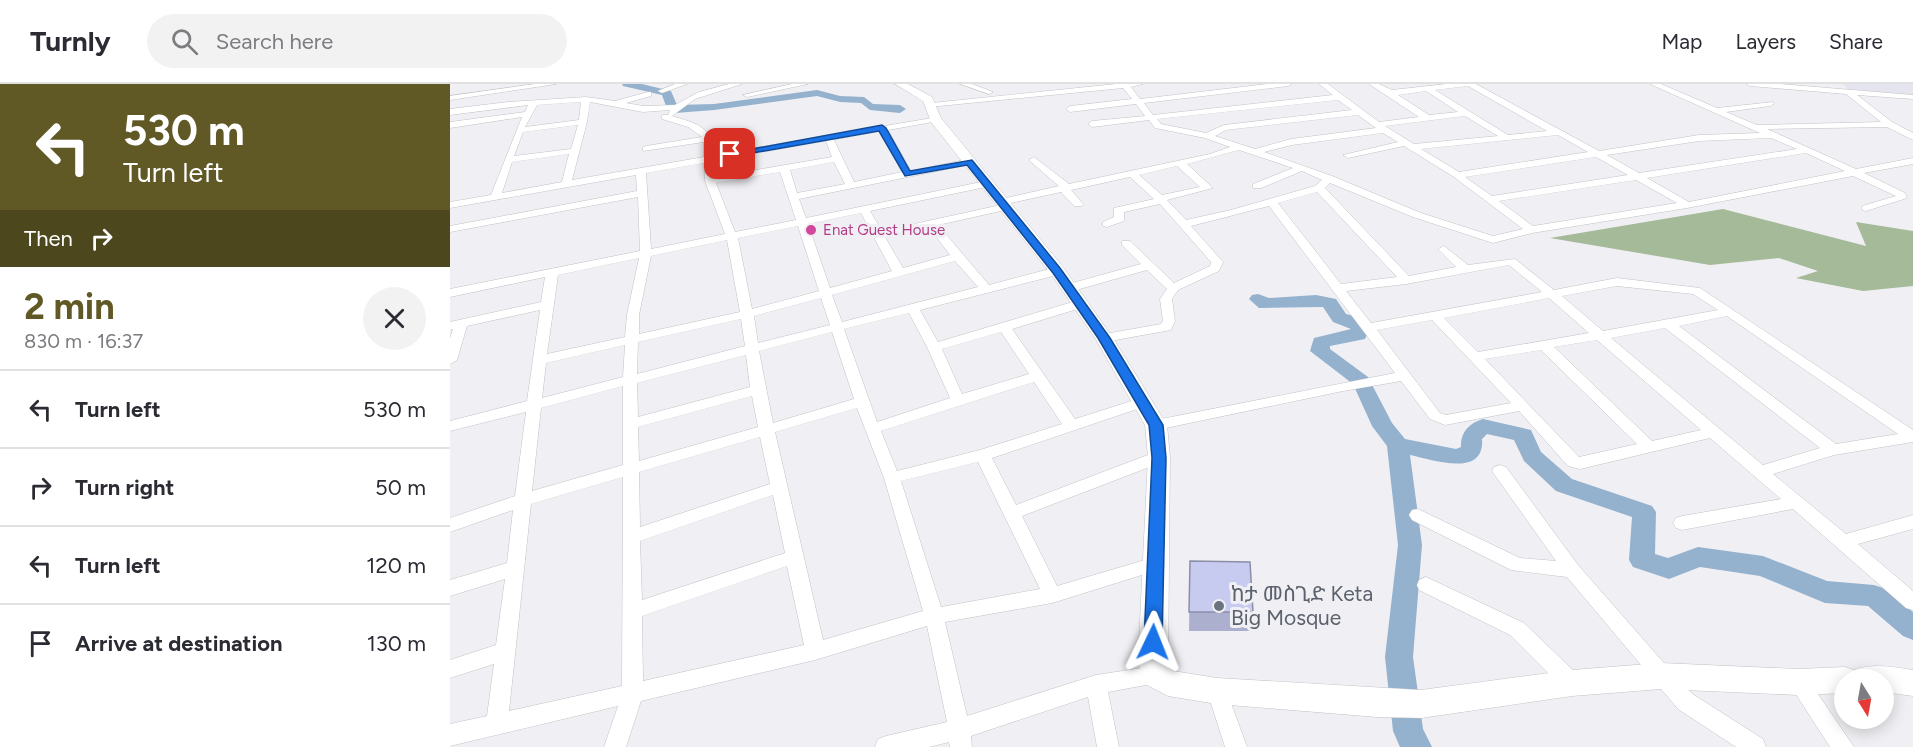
<!DOCTYPE html>
<html lang="en">
<head>
<meta charset="utf-8">
<style>
	body { margin:0; font-family:Figtree,"Noto Sans Ethiopic",sans-serif; background:#f2f2f3; color:#2b2b33; height:100vh; display:flex; flex-direction:column; font-size:22px; white-space:nowrap }
	* { box-sizing:border-box; margin:0 }
	p { font-size:20px; color:#7c7c81 }
	.icon { flex:none; width:33px; height:33px; fill:none; stroke:currentColor; stroke-width:2; stroke-linecap:round; stroke-linejoin:round }
	.map { position:relative; flex:1; overflow:hidden }
	.details { display:flex; flex-direction:column; background:#fff; width:450px }
	.details>* { flex:none }
	.hud { background:#605925; color:#fff; overflow:hidden }
	.needle { width:39px; rotate:169deg }
	.tools { position:absolute; left:1384px; top:585px; display:grid; gap:12px }
	.tools a { display:grid; place-items:center; width:60px; height:60px; border-radius:50%; background:#fff; box-shadow:0 3px 15px #0003; font-size:30px }
	.pin { position:absolute; display:grid; place-items:center; width:51px; height:51px; color:#fff; margin:-26px; border-radius:12px; box-shadow:0 3px 9px #0006 }
	.me { position:absolute; width:66px; margin:-33px; rotate:2deg; stroke-linejoin:round; filter:drop-shadow(0 0 4px #0008) }
	.turn { display:flex; align-items:center; gap:21px; height:126px; padding:0 24px; font-size:27px }
	.turn .icon { width:78px; height:78px; stroke-width:2.5 }
	.turn b { display:block; font-size:42px; line-height:51px }
	.then { display:flex; align-items:center; height:57px; padding:0 24px; background:#0003; gap:12px; font-size:22px }
	.round { display:grid; place-items:center; flex:none; width:63px; height:63px; border-radius:32px; background:#f2f2f3 }
	.headline { display:flex; align-items:center; justify-content:space-between; height:102px; padding:0 24px }
	h1 { font-size:36px; font-weight:700; line-height:45px; color:#605925 }
	ul { padding:0; list-style:none }
	li { display:flex; align-items:center; gap:18px; height:78px; padding:0 24px; border-top:2px solid #e1e1e2 }
	li div { flex:1 }
	li b { display:block; font-size:22px }
	li em { font-style:normal }
	header { display:flex; align-items:center; gap:36px; box-sizing:border-box; height:84px; padding:0 30px; background:#fff; border-bottom:2px solid #e1e1e2 }
	header strong { font-size:28px }
	nav { display:flex; gap:33px; margin-inline-start:auto; font-size:21px }
	.search { width:420px; height:54px; background:#f2f2f3; display:flex; align-items:center; gap:15px; box-sizing:border-box; padding:0 21px; border-radius:33px; color:#7c7c81; font-size:22px }
	main { display:flex; flex:1; min-height:0 }
	.map>svg:first-child { display:block }
	.built { fill:#e5e5f0 }
	.forest { fill:#a5ba98 }
	.lines { fill:none; stroke-linecap:round; stroke-linejoin:round }
	.river { fill:#94b1ce; fill-rule:evenodd }
	.street-casing { stroke:#c2c2c6; stroke-width:1 }
	.secondary-casing { stroke:#c2c2c6; stroke-width:1 }
	.street { fill:#fff; fill-rule:evenodd }
	.secondary { fill:#fff; fill-rule:evenodd }
	.wall { fill:#acafce }
	.building { fill:#c8cbf0; stroke:#8c8ea8; stroke-width:1.5 }
	.route { fill:#1a73e8; stroke:#114b97; stroke-width:1.5 }
	.hotel-dot { fill:#d1479c; stroke:#f0f0f4; stroke-width:2 }
	.worship-dot { fill:#6b7280; stroke:#f0f0f4; stroke-width:2 }
	.labels { text-anchor:middle; stroke-width:6; stroke-linejoin:round; paint-order:stroke }
	.far-hotel-label { font-size:15px; fill:#b23c85; stroke:#f0f0f4; text-anchor:start }
	.near-worship-label { font-size:21px; fill:#5b616d; stroke:#f0f0f4; text-anchor:start }
</style>
</head>
<body>
<header>
<strong>Turnly</strong>
<div class="search"><svg class="icon" aria-label="search" viewBox="0 0 24 24"><circle cx="10" cy="10" r="6"/><path d="M15 15l6 6"/></svg>Search here</div>
<nav><a>Map</a><a>Layers</a><a>Share</a></nav>
</header>
<main>
<section class="details">
<div class="hud">
<div class="turn"><svg class="icon" aria-label="left" viewBox="0 0 24 24"><path d="M17 20v-9H6M10 6l-5 5 5 5"/></svg><div><b>530 m</b>Turn left</div></div>
<div class="then">Then<svg class="icon" aria-label="right" viewBox="0 0 24 24"><path d="M7 20v-9h11M14 6l5 5-5 5"/></svg></div>
</div>
<div class="headline"><div><h1>2 min</h1><p>830 m · 16:37</p></div><a class="round"><svg class="icon" aria-label="close" viewBox="0 0 24 24"><path d="M6 6l12 12M18 6L6 18"/></svg></a></div>
<ul>
<li><svg class="icon" aria-label="left" viewBox="0 0 24 24"><path d="M17 20v-9H6M10 6l-5 5 5 5"/></svg><div><b>Turn left</b></div><em>530 m</em></li>
<li><svg class="icon" aria-label="right" viewBox="0 0 24 24"><path d="M7 20v-9h11M14 6l5 5-5 5"/></svg><div><b>Turn right</b></div><em>50 m</em></li>
<li><svg class="icon" aria-label="left" viewBox="0 0 24 24"><path d="M17 20v-9H6M10 6l-5 5 5 5"/></svg><div><b>Turn left</b></div><em>120 m</em></li>
<li><svg class="icon" aria-label="arrive" viewBox="0 0 24 24"><path d="M6 21V4h12l-3 4 3 4H6"/></svg><div><b>Arrive at destination</b></div><em>130 m</em></li>
</ul>
</section>
<div class="map">
<svg width="1463" height="663" viewBox="0 0 1463 663">
	<rect width="100%" height="100%" fill="#f0f0f4"/>
	<path class="built" d="M1393 0H1463V11L1398 6Z"/>
	<path class="forest" d="M1273 125 1416 162 1406 138 1463 147V202L1413 207 1346 194 1368 187 1329 174 1260 181 1100 154Z"/>
	<g class="lines">
		<path class="river" d="M172 0H192L221 7 227 21 264 20 367 6 390 12 414 13 423 20 450 21 456 25 450 29 420 26 411 19 390 18 367 12 264 26 225 29 217 25 212 11 173 2Z
			M808 210 819 214 866 211 886 215 896 230C906 233 914 235 920 244L915 255 880 262V265L918 293 942 339 955 355 1006 365 1011 363C1010 349 1019 339 1033 335L1081 346 1091 368 1122 395 1202 422 1206 428 1205 470 1218 474 1248 463 1313 472 1377 497 1424 501 1433 504 1463 528V556L1453 552 1418 522 1375 519 1310 492 1250 483 1219 495 1183 483 1179 476 1182 433 1106 407 1074 377 1064 356 1037 350 1032 355C1035 394 983 376 960 371L972 461 963 573 973 645 982 663H950L943 647 935 573 948 461 937 362 922 342 903 300 860 267 864 254 901 245 883 238 873 223 809 224 799 215 802 211Z"/>
		<defs>
			<path id="street" d="M85 0H106L0 16V12Z
				M225 0H237L212 9 208 7Z
				M279 0H292L245 15 222 32C248 40 262 42 263 71L488 33V37L438 46 461 87 519 75 522 76V80L349 115 356 134 536 97 541 100 536 103 420 127 432 147 551 121 546 118 547 116 609 102 581 78 579 76 584 73 619 100 760 70 780 63 755 54 705 44 699 36 642 43 638 40 642 37 695 32 686 20 620 28 616 25 620 22 682 15 673 4 479 23V19H482L666 0H693L681 3 690 15 817 0H842L838 2 694 19 703 31 883 11 869 0H878L929 38 969 33 919 0H929L942 6 996 0H1026L1149 67 1249 51 1310 49 1200 0H1211L1267 24 1323 18 1324 20 1320 22 1276 28 1307 41 1431 38 1396 10 1300 2 1296 0H1330L1463 11V15L1407 11 1442 38 1463 49V56L1437 43 1317 45 1406 85 1463 74V80L1414 89 1455 109 1457 114 1416 127 1412 126V122L1446 112 1403 92 1237 124 1082 149 1043 159 963 133 880 99 875 104 959 192 1006 183 988 165 994 162 1018 181 1065 175 1104 206 1167 194 1250 204 1463 346V358L1384 371 1323 390 1396 450 1463 431V445L1408 460 1463 507V526L1456 524 1343 425 1232 446 1226 444 1223 439 1226 434 1232 432 1331 415 1260 354 1130 385 1118 382 1069 327 995 341 980 335 951 297 893 307 706 346 701 345 698 341 701 337 706 336 945 289 819 122 741 142 773 178 769 187 728 206 722 215 725 237 721 246 654 258 649 257 647 254 649 251 711 240 713 237 710 215 717 205 697 186 619 208 613 204 615 201 691 180 672 161V157H680L724 199 760 182 761 178 710 120 674 128V137L657 143 653 142V138L664 133V124L704 115 680 93 621 106 633 120 632 122H624L611 108 556 120 561 123 560 125 488 141 539 201 607 183 613 187 611 190 470 226 488 258 626 217H634L636 220 634 223 562 245 625 335 694 313 701 318 699 321 542 374 566 421 703 369H715L717 373 715 377 572 432 607 502 705 473 711 475 714 480 711 485 602 519 495 538 517 632 646 591 705 582 712 584 715 591 712 598 658 608 669 663H647L638 613 521 652 522 663H500L499 658 479 663H425L428 655 436 652 497 638 477 542 365 576 191 617 176 663H154L168 622 0 662V640L37 632 44 580 0 594V576L46 561 55 495 0 512V496L57 479 63 426 0 448V434L65 412 76 328 0 347V337L77 317 90 226 17 242 7 276 0 280V254L3 245 0 246V238L91 218 95 193 0 213V205L190 167 188 113 0 148V142L187 107 186 91 0 124V118L41 111 72 33 0 44V38L75 28 78 21 0 31V25L58 18 136 13 165 17 198 8H201V12L176 19 193 22 225 21 249 8ZM1018 2 1097 47 1058 51 985 6ZM976 7 1008 28 979 31 948 11ZM888 16 902 26 774 41 756 49 711 40 707 35ZM131 18 129 36 75 43 87 21ZM140 18 193 28 220 26 218 31H212V35L238 43 252 53 196 62 193 63V67L254 58V73L122 96 137 38ZM908 31 926 44 841 55 805 65 765 52 776 46ZM1015 32 1048 52 964 60 935 42ZM128 41 121 65 64 72 73 48ZM430 47 452 88 404 98 384 56ZM933 49 948 58 893 71 898 74 954 62 1004 93 1073 145 1043 152 971 129 882 92 814 68 842 61ZM1108 51 1138 68 1009 88 971 65ZM1321 54 1347 65 1189 89 1157 71 1249 57ZM376 57 382 73 265 93 264 77ZM789 66 843 84 803 100V104H811L852 87 872 96 865 102 781 126 736 136 717 116 763 104 737 80ZM1356 69 1395 87 1239 118 1197 94ZM119 70 112 98 52 109 62 78ZM1146 73 1178 91 1042 112 1015 93ZM384 78 395 100 347 109 340 86ZM254 79 255 97 275 150 201 165 196 89ZM727 82 750 103 712 111 689 91ZM330 88 346 136 285 148 266 99ZM1186 96 1227 119 1083 142 1049 117ZM867 108 947 193 891 200 828 119ZM411 129 442 187 380 204 358 140ZM348 142 369 207 302 225 288 154ZM479 143 500 171 453 184 435 153ZM277 156 290 228 189 250V231L201 172ZM189 174 177 231 175 253 97 270 108 191ZM505 177 528 203 392 238 382 211ZM1059 181 1092 208 921 239 896 207 956 200ZM1167 202 1243 210 1268 226 1153 247 1112 212ZM371 214 380 241 308 259 304 232ZM1099 214 1139 249 1028 268 994 234ZM459 229 477 263 500 314 427 338 394 245ZM1277 232 1448 350 1386 360 1229 242ZM291 235 295 262 187 290 188 258ZM982 236 1061 319 996 331 990 329 927 246ZM1215 244 1370 364 1313 381 1161 254ZM382 248 404 315 323 339 309 267ZM551 248 579 290 512 310 492 265ZM1147 256 1251 346 1202 357 1104 263ZM175 261 173 293 92 314 96 279ZM1091 266 1187 360 1129 373 1035 275ZM296 271 300 303 188 333 187 299ZM584 298 612 340 530 366 447 387 431 347ZM173 302V381L82 407 91 324ZM302 312 308 343 189 377 188 343ZM407 324 434 394 473 527 373 556 325 348ZM310 353 320 400 190 443 189 388ZM528 378 590 505 491 523 451 397ZM173 393 172 602 59 627 81 420ZM323 411 335 469 192 516 190 457ZM337 482 354 561 193 597 192 532Z
				M342 0H358L297 13 293 11Z
				M510 0H522L543 8 539 10Z
				M1050 381 1056 383 1128 481 1235 603 1244 611 1313 655 1316 663H1286L1228 625 1117 493 1061 486 962 436 959 431 962 426 968 425 1070 474 1106 477 1042 387 1044 383Z
				M976 493 1074 539 1129 592 1132 599 1129 606 1122 608 1115 606 1060 551 969 506 967 501 969 496Z
				M1348 589 1355 591 1404 663H1380L1338 598 1341 591Z
				M767 597 774 600 797 663H775L757 607 760 600Z"/>
			<path id="secondary" d="M445 0H458L482 13 491 34 613 183 663 254 717 341 720 373 718 583 723 587 767 594 971 606 1122 586 1211 579 1348 585 1395 583 1404 586C1423 579 1443 583 1463 586V612L1434 608V596H1395V609L1348 611 1211 605 1122 612 971 634 927 633 767 620 718 612 695 600 688 578 698 373 695 341 645 254 601 190 481 38 473 17Z"/>
		</defs>
		<use href="#street" class="street-casing"/>
		<use href="#secondary" class="secondary-casing"/>
		<use href="#street" class="street"/>
		<use href="#secondary" class="secondary"/>
	</g>
	<path class="wall" d="M740 477 803 528 801 547H739Z"/>
	<path class="building" d="M740 477 800 478 803 528H739Z"/>
	<path class="route" d="M432 41 436 44 460 87 522 76 610 184 660 254 713 341 716 374 712 558 709 564 703 566 696 564 694 558 702 374 699 341 648 254 603 189 517 81 455 92 429 47 280 73 275 70Z"/>
	<circle class="hotel-dot" cx="361" cy="146" r="6"/>
	<circle class="worship-dot" cx="769" cy="522" r="6"/>
	<g class="labels">
		<g class="far-hotel-label">
			<text x="373" y="151">Enat Guest House</text>
		</g>
		<g class="near-worship-label">
			<text x="781" y="517">ከታ መስጊድ Keta<tspan x="781" dy="24">Big Mosque</tspan></text>
		</g>
	</g>
</svg>
<div class="tools">
<a><svg class="needle" viewBox="-14 -14 28 28"><path d="M0-13l5 13h-10z" fill="#e53935"/><path d="M0 13l5-13h-10z" fill="#7c7c81"/></svg></a>
</div>
<div class="pin" style="left:280px;top:70px;background:#d93025"><svg class="icon" aria-label="arrive" viewBox="0 0 24 24"><path d="M6 21V4h12l-3 4 3 4H6"/></svg></div>
<svg class="me" style="left:703px;top:558px" viewBox="-20 -20 40 40"><path d="M0-17L14 15 0 8-14 15z" fill="#1a73e8" stroke="#fff" stroke-width="4"/></svg>
</div>
</main>
</body>
</html>
